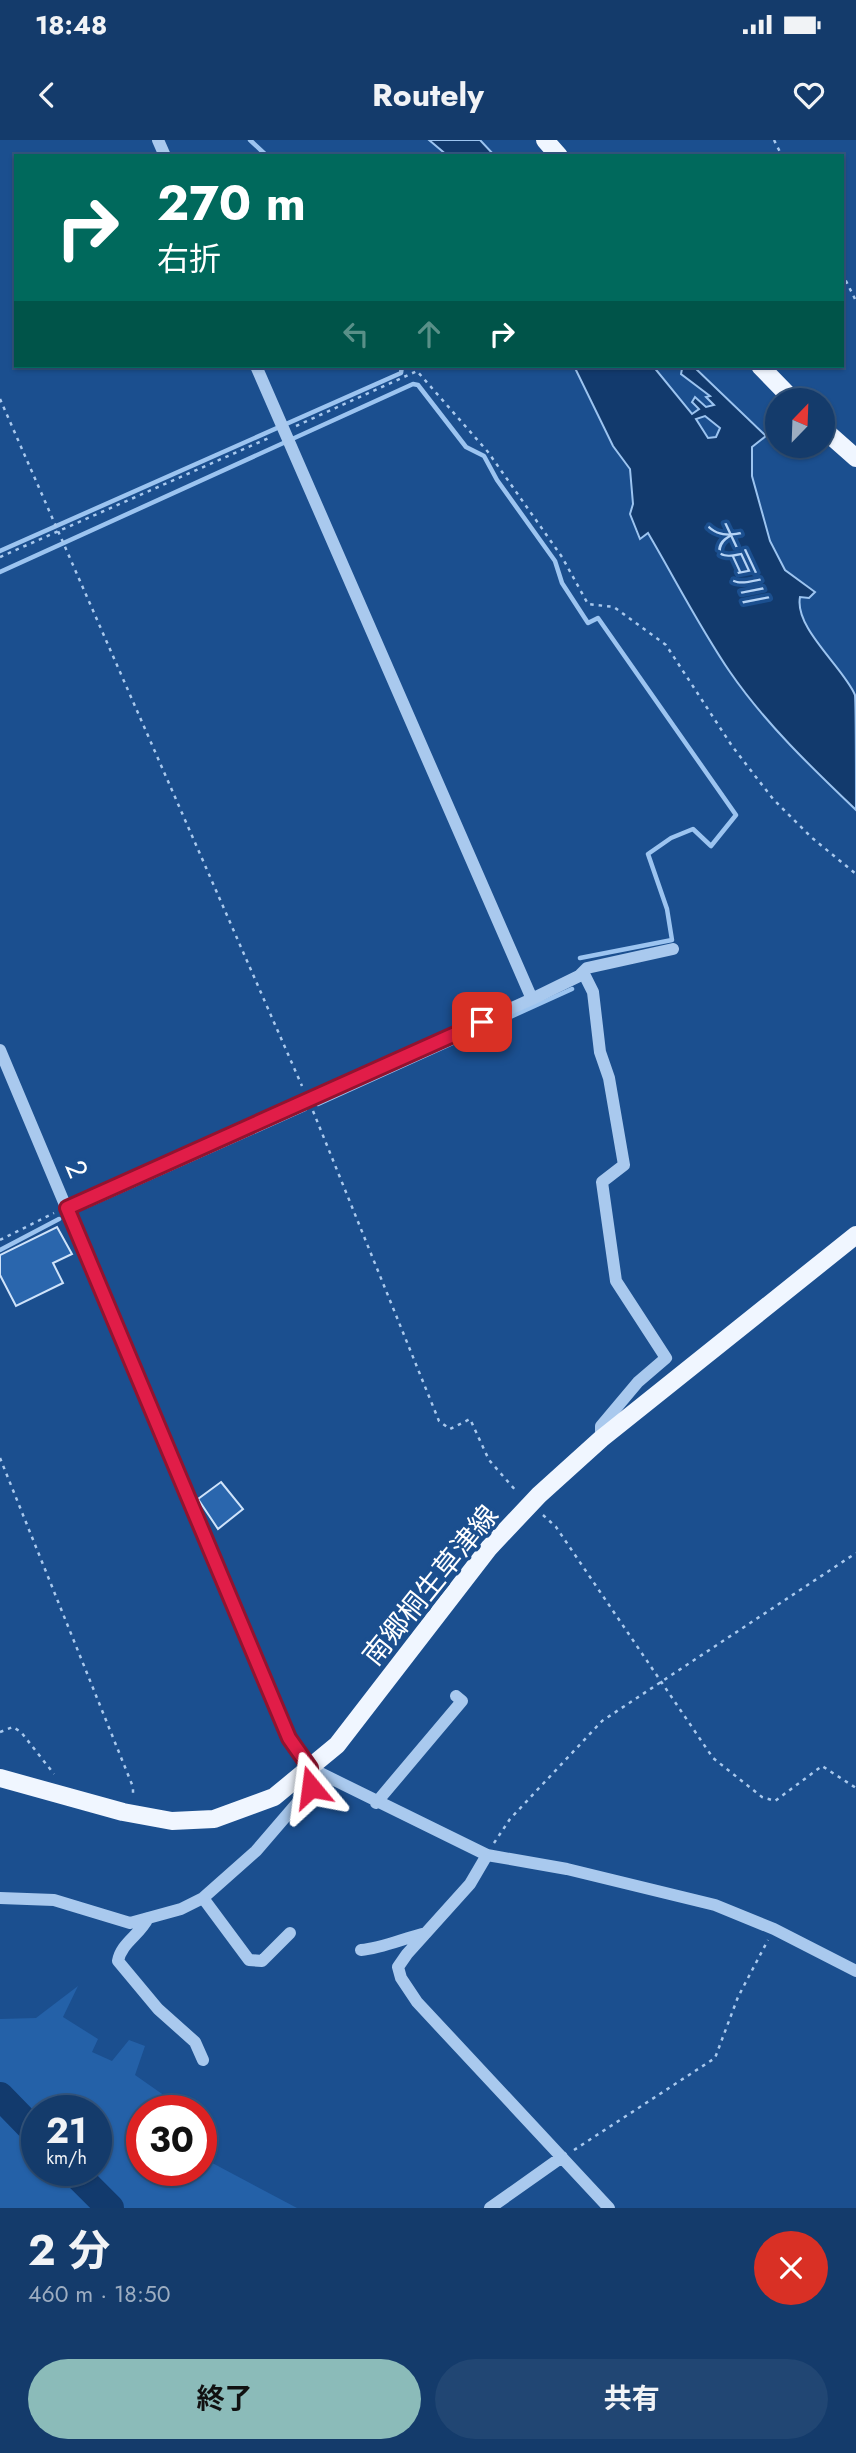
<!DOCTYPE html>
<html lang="ja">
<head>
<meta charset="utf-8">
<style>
	body { margin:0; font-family:Jost,"Noto Sans JP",sans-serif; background:#214673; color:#f1f3f6; height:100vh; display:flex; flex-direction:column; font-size:26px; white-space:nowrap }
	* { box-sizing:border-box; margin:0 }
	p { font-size:23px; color:#9dadc1 }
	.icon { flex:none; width:38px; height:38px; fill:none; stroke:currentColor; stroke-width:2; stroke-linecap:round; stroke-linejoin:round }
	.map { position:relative; height:2068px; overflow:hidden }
	.panel { display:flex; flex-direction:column; background:#143b6b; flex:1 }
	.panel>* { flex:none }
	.guide { position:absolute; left:14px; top:14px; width:830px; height:214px; border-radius:0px; box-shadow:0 2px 5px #0004,0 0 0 2px #33557e; background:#00695c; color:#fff; overflow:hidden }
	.needle { width:46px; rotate:23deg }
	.controls { position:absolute; left:765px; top:248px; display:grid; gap:14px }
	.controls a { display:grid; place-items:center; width:70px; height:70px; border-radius:50%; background:#143b6b; box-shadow:0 2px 5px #0004,0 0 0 2px #33557e; font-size:35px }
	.speed { position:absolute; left:21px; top:1955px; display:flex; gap:14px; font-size:35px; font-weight:700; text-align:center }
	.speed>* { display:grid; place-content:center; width:91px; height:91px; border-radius:50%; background:#143b6b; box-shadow:0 2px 5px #0004,0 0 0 2px #33557e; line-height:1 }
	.speed small { font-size:18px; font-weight:400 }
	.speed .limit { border:10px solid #d22; background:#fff; color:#111 }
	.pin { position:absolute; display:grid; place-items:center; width:60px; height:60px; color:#fff; margin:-30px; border-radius:14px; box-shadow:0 4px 10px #0006 }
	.me { position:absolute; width:77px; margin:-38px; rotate:344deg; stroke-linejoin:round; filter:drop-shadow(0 0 5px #0008) }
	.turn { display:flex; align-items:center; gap:24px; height:147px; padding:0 28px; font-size:32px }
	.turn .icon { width:91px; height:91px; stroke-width:2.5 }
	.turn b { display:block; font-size:49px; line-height:60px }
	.lanes { display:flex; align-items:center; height:66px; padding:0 28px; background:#0003; justify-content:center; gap:35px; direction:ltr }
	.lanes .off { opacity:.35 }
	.round { display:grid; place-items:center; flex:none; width:74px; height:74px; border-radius:37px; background:#214673 }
	.summary { display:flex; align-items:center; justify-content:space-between; height:119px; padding:0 28px }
	h1 { font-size:42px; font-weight:700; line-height:52px }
	.cta { display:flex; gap:14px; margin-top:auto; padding:14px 28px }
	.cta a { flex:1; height:80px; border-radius:42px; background:#8bbbb9; color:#111; font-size:28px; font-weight:700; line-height:80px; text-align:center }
	.cta a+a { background:#214673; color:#f1f3f6 }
	.status { display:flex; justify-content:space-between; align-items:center; height:49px; padding:0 35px; background:#143b6b; direction:ltr }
	.status svg { height:19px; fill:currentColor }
	header { display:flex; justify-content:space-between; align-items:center; height:91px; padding:0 28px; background:#143b6b; font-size:32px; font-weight:700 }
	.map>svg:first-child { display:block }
	.green { fill:#2461a8; fill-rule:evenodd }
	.water { fill:#123a6d; stroke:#9cc4f0; stroke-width:2; fill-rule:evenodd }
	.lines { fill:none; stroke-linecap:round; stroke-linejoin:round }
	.stream { stroke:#9cc4f0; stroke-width:4.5 }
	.river { stroke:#123a6d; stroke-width:28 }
	.building { fill:#2a66ad; stroke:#cfe3fa; stroke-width:2 }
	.path { stroke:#a9c9ee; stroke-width:2.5; stroke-dasharray:3.5 5; stroke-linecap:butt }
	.minor { stroke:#a9c9ee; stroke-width:12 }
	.major { stroke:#f0f6ff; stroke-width:18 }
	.route-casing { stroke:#92132f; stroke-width:18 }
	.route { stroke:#e11d48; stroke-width:12 }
	.labels { text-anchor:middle; stroke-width:7; stroke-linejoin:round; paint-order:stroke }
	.street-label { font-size:28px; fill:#fff; stroke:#1b4f8f }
	.water-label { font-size:30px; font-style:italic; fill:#b5d3f5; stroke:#1b4f8f }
</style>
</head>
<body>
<div class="status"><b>18:48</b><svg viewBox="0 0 49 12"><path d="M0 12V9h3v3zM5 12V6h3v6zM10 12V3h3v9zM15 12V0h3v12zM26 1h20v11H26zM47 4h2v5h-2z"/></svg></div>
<header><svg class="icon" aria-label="back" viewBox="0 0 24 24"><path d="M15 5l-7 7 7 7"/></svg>Routely<svg class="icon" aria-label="heart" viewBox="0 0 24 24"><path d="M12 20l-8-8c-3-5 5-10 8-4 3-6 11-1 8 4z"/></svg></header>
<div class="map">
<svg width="856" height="2068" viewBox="0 0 856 2068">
	<rect width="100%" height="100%" fill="#1b4f8f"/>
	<path class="green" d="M78 1846 63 1877 98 1899 92 1912 112 1921 129 1900 145 1906 135 1935 185 1970H142V2030H201V2017L297 2068H0V1879L36 1878ZM37 1970H96V2030H37Z"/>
	<path class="water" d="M429 0H480L495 16H448Z
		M574 226H653L692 274 699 269 692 262 695 257 706 267 714 265 706 257 710 256 681 234 682 229 677 226H693L766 296 752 307V336L770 401 785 430 815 452 809 458 800 457C794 488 844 528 855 555 856 568 856 651 856 670 811 627 765 583 730 532 700 488 675 439 648 393L640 399 630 374 633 364 630 329 613 306ZM705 276 720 288 716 297 708 298 696 279Z"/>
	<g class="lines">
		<path class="stream" d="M250 0 267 16
			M0 411 401 233 402 226
			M0 432 413 244 418 245 466 307 484 316 497 340 555 421 562 443 588 483 598 478 736 675 711 706 693 689 671 698 648 714 667 769 672 800 580 818
			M318 964 572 849
			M87 1066 305 969
			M0 1110 59 1079"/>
		<path class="river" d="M0 1956 37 1994
			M72 2030 110 2068"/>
	</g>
	<path class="building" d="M57 1087 72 1114 53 1123 63 1143 16 1166 0 1135V1115Z
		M221 1342 243 1369 218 1389 198 1359Z"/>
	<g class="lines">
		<path class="path" d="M774 0 782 16
			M842 133 856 161
			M0 259 302 946
			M296 286 417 231 488 312 562 417 588 464 614 467 666 505 732 606 773 659 811 697 856 734
			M0 417 271 297
			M313 971 439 1281 450 1289 470 1279 489 1320 517 1352
			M0 1100 54 1073
			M0 1318 133 1647V1656
			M543 1375 556 1387 713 1618 762 1657 775 1661 822 1626 856 1648
			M0 1592 13 1587 21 1592 54 1634
			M494 1703 510 1679 602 1581 856 1413
			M574 2010 715 1918 738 1857 768 1800"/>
		<path class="minor" d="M158 0 165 16
			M256 226 532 859
			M583 832 593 852 600 912 609 938 624 1025 602 1042 616 1141 666 1218 638 1242 601 1286V1299
			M0 910 289 1598 310 1628 487 1715 567 1729 715 1765 774 1789 856 1831
			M67 1067 532 859 579 836 587 828 673 809
			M376 1663 462 1561 456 1556
			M487 1715 470 1744 407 1814 398 1827 401 1838 417 1862 609 2068
			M0 1758 54 1760 130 1783 181 1769 203 1758 256 1711 311 1647 310 1628
			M203 1758 249 1820 262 1821 290 1793
			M148 1778C140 1795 121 1803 118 1821L158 1869 195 1902 203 1920
			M361 1810C383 1808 404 1798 426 1793
			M490 2068 562 2017"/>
		<path class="major" d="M545 0 559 16
			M760 226 794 261
			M822 288 856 318
			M0 1638 123 1672 172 1681 214 1679 274 1657 337 1605 489 1408 539 1355 601 1299 856 1095"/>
	</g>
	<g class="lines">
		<defs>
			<path id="route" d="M311 1647 310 1628 289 1598 67 1068 482 882"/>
		</defs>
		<use href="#route" class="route-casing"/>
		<use href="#route" class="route"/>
	</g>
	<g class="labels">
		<g class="street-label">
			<text transform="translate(77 1029) rotate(67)" y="10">2</text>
			<text transform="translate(430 1445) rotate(-51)" y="10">南郷桐生草津線</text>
		</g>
		<g class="water-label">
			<text transform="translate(737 421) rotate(65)" y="10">大戸川</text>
		</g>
	</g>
</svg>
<div class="controls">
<a><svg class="needle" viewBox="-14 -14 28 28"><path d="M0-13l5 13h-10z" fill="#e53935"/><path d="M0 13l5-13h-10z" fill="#9dadc1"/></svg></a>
</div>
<div class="speed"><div>21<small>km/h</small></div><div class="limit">30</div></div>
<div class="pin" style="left:482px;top:882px;background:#d93025"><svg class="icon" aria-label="arrive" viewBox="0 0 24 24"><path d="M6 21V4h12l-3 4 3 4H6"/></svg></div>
<svg class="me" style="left:311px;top:1647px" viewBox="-20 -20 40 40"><path d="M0-17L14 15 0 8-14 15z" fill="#e11d48" stroke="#fff" stroke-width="4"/></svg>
<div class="guide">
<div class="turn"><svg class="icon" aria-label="right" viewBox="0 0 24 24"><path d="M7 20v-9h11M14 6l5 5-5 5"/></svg><div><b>270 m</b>右折</div></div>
<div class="lanes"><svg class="icon off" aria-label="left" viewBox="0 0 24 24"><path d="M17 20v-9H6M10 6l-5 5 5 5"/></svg><svg class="icon off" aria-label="ahead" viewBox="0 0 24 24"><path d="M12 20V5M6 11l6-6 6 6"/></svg><svg class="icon" aria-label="right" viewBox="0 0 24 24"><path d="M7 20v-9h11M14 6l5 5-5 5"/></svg></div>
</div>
</div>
<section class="panel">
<div class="summary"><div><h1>2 分</h1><p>460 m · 18:50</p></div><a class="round" style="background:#d93025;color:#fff"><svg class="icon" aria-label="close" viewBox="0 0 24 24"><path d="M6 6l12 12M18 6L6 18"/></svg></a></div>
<div class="cta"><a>終了</a><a>共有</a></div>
</section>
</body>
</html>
